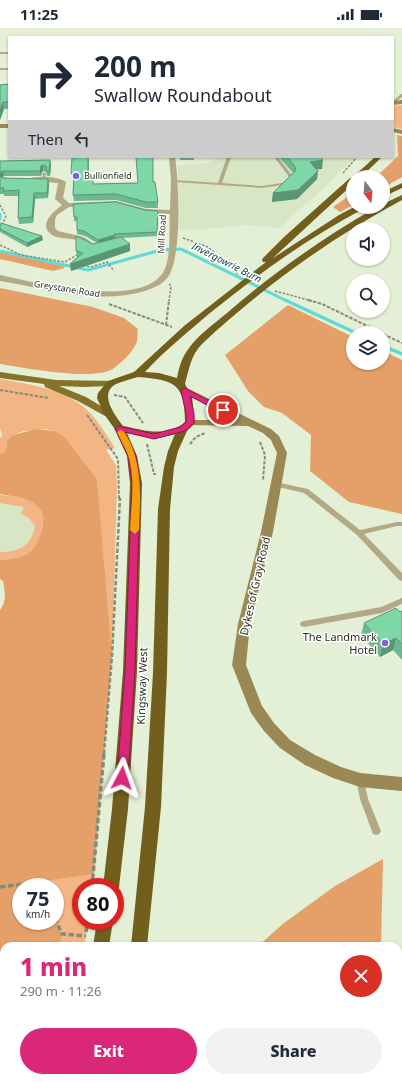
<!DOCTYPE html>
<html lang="en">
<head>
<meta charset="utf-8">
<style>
	body { margin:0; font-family:"Noto Sans",sans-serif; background:#f2f2f3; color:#1f2937; height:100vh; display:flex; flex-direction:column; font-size:15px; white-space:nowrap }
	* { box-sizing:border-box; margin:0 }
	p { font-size:13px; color:#747a83 }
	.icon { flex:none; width:22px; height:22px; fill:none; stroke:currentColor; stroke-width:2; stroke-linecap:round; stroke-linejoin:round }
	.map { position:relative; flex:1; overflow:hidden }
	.details { position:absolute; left:0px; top:914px; width:402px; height:140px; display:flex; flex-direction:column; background:#fff; border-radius:12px 12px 0 0; box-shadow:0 1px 3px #0004 }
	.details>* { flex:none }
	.hud { position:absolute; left:8px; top:8px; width:386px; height:122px; border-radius:0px; box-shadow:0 1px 3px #0004; background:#fff; color:#1f2937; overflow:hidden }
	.needle { width:26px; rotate:164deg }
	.buttons { position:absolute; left:346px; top:142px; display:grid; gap:8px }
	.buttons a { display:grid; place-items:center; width:44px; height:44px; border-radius:50%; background:#fff; box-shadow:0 1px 3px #0004; font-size:20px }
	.speed { position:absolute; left:12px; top:850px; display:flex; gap:8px; font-size:20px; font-weight:700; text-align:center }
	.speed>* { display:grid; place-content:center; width:52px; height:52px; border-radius:50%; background:#fff; box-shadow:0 1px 3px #0004; line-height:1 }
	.speed small { font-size:10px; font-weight:400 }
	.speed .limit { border:6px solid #d22; background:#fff; color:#111 }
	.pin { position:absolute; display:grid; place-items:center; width:34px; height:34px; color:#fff; margin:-17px; border:2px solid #fff; border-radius:50%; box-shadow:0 1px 4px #0007 }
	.me { position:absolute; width:44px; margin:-22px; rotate:4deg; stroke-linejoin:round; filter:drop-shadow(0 0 3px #0008) }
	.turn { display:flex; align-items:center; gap:14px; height:84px; padding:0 20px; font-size:18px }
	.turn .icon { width:52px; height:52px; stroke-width:2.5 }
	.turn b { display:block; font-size:28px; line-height:34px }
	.then { display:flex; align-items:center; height:38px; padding:0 20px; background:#0003; gap:8px; font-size:15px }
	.round { display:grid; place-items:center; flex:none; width:42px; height:42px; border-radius:21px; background:#f2f2f3 }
	.head { display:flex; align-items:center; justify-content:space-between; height:68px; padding:0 20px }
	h1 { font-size:24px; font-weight:800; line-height:30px; color:#db2777 }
	.button { display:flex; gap:8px; margin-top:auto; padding:8px 20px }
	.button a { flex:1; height:46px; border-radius:24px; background:#db2777; color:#fff; font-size:16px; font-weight:800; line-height:46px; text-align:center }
	.button a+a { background:#f2f2f3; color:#1f2937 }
	.status { display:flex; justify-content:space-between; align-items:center; height:28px; padding:0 20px; background:#fff; direction:ltr }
	.status svg { height:11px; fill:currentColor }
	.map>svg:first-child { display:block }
	.built { fill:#d8e6c5 }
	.green { fill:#f3b583 }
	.forest { fill:#e5a069 }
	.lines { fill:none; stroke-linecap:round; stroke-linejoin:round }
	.stream-far1 { stroke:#60d9d6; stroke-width:3 }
	.stream { stroke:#60d9d6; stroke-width:3.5 }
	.path-far3 { stroke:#838c79; stroke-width:1.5; stroke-dasharray:2.5 1.5; stroke-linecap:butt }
	.path-far2 { stroke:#838c79; stroke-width:2; stroke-dasharray:3.5 1.5; stroke-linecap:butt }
	.path-far1 { stroke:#838c79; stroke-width:2.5; stroke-dasharray:4.5 2; stroke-linecap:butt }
	.path { stroke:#838c79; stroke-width:3.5; stroke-dasharray:5.5 2.5; stroke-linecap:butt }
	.lane { fill:#b4a987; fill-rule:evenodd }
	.street { fill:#b4a987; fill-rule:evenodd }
	.secondary { fill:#9a8955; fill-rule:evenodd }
	.primary { fill:#87722c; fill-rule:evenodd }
	.highway { fill:#725f1d; fill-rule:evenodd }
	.wall { fill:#6db890 }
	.shaded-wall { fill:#599675 }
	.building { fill:#7fd6a7; stroke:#599675 }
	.route { fill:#db2777; stroke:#8e194d }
	.slow { fill:#f59e0b }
	.poi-dot { fill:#8260da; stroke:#fff; stroke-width:1.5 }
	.labels { text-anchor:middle; stroke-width:3; stroke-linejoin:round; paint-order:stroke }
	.far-poi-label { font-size:9px; fill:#2b3025; stroke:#fff; text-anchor:start }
	.far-street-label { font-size:9px; fill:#2b3025; stroke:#fff }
	.far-water-label { font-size:10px; font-style:italic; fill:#144a49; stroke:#fff }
	.street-label { font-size:11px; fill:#2b3025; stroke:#fff }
	.poi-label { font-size:11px; fill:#2b3025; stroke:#fff; text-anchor:end }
</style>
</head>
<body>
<div class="status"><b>11:25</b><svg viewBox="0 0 49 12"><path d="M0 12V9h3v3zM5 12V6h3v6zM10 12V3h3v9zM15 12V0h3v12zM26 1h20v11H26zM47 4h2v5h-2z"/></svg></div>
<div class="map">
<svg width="402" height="1054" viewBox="0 0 402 1054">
	<rect width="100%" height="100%" fill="#e4f0d5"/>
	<path class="built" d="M219 129H355L310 173 292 187 281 200 247 197 198 202 178 201V137L207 135Z
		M0 467 36 478 34 520 0 532Z"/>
	<path class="green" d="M402 77V101L393 99V78Z
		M0 351C29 356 65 361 87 382 98 392 107 408 115 420L106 422 116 437 117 460 112 628 97 451 64 408 54 403 45 401 23 403 13 407 6 413 7 418 4 424 0 426V410L2 407 0 400Z
		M0 467C8 468 19 468 27 472 47 480 46 495 38 512 35 518 33 523 27 526 19 530 9 531 0 532V524C20 524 31 518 35 498L29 490 21 486 24 479 0 475Z
		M94 846 92 859H81V893H88L84 918H60L62 906 55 890V859H40L38 854Z"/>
	<path class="forest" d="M397 107 402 108V149L383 160V149H376L398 128Z
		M353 165V177L340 184 333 179Z
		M0 224 63 238 65 240 53 243 0 231Z
		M0 260 93 279 124 290 138 301C137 306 138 312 136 316 132 325 121 335 113 341 92 353 25 340 0 336Z
		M288 277 353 309V335H383V323L402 332V486L349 474 310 443 311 407 282 385 264 379 248 363 225 327Z
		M36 401 54 403 64 408 97 451 98 461 112 628 94 846 39 854 40 859H21V893H55V890L62 906 60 918H4V1049L0 1045V582C7 573 5 564 3 553L0 551V532C9 531 19 530 27 526 33 523 35 518 38 512 46 495 47 480 27 472 19 468 8 468 0 466V426L4 424 7 418 6 413 13 407Z
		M383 831 381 918H258L284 895 335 858Z
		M232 1050H378V1054H232Z"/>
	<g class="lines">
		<path class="stream-far1" d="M0 186V191
			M0 223 88 242 161 222 181 221 287 273"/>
		<path class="stream" d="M285 272 356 305
			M383 318 402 326"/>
		<path class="path-far3" d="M343 145 357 129
			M0 177 6 188 0 202
			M183 210 208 219 239 247
			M0 217 21 227 65 234 79 226
			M83 238 91 239 107 234 114 243
			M169 256 171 258 169 273
			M275 263 312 273"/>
		<path class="path-far2" d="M308 272 322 276 382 305
			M109 276 172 299
			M166 297 169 272
			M383 306 402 315
			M0 362 49 370
			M114 367 125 369 143 395
			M87 387 118 431 119 471
			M260 414 265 427 263 452
			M147 416 154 446H156
			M190 416 196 409 205 405"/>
		<path class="path-far1" d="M104 726 112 628 120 470"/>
		<path class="path" d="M0 859 38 854 40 859
			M92 859 104 725
			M55 890 62 906 86 908
			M86 904 88 893
			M59 1050V1054"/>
		<path class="lane" d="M0 24H9V26H0Z
			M0 40H9V42H0Z
			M401 66H402V69L393 76V73Z
			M227 129H231L222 155 262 158 287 154 290 150 274 129H278L294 150 289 156 262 160 175 154 173 153 175 152 218 155Z
			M43 144 46 145 45 152 42 151Z
			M274 454H276L308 461 360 502 397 494H402V498H397L364 506 402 545V553L399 552 357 507 304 465 274 458 273 456Z
			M402 570V576L382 585 304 599 301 598 300 596 301 594 304 593 381 579Z
			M360 748 363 749 364 752 368 771 381 803 379 806 376 807 373 806 360 771 356 752 357 749Z"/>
		<path class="street" d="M169 129H175C179 154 182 230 168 249 162 257 153 260 145 263 97 277 48 261 0 253V247C34 254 151 285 166 238 171 222 169 202 170 186L146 185 116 177 69 179 57 187 55 192V200L58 203 84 209 95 217 94 219C87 220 83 214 77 212 70 210 58 211 52 207 37 197 54 183 62 177L55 171 58 155 33 153 29 151C36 147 60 149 66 154L63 170 69 175 116 173 146 181 170 182 171 153Z"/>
		<path class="secondary" d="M402 72V76L393 77V73Z
			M0 96H9V100H0Z
			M393 100 402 102V106L393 104Z
			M185 359 271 401 279 408 287 425 273 504 250 596 246 637 262 678 274 695 290 712 315 727 341 739 360 745 402 749V763L360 759 333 750 305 737 280 720 264 703 251 685 232 637 238 596 261 504 277 425 271 412 263 405 248 398 186 397 185 395 190 392H236L182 364 180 362Z"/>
		<path class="primary" d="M0 344 56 352 114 353 116 355 114 357 111 358 83 359 59 358 86 369 114 386 113 388H105L78 373 45 359 44 356 0 350Z"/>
		<path class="highway" d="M375 129H382L361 149H353Z
			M350 150H353V156L273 230 339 187 354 179H364L363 181C308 210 258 246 210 285 188 304 165 322 145 344L159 345 177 350C179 339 182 329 189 320 199 306 214 296 227 285 273 245 323 210 375 180L383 179V176L402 167V172C329 211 262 260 202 316 191 327 189 341 185 356L192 369 195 395 187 403 178 423 174 439 170 481 167 645 161 779 147 918H131L145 779 153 645 158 481 164 439 168 423 175 406 154 411 127 405 137 428 142 455 137 643 128 781 119 859 115 865V859H103L112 781 123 643 130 455 127 428 114 400 104 386 97 370 98 365 108 353 134 344 184 298 266 234H263L262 232 263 230 284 209ZM138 349C174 352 185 355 185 394 167 410 143 402 123 398 115 387 98 366 116 356 123 353 131 351 138 349Z
			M402 155V160L383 169V164Z
			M97 893H113L109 918H93Z
			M71 1050H89L88 1054H70Z
			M112 1050H130V1054H112Z"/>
	</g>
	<path class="wall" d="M9 56V81H4L0 92V57Z
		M88 129V150L94 156 138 155 153 154 158 174V180H146L116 172 74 173 73 167 74 151H72L71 145Z
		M180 129H194V132H180Z
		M279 129H320L322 141H317V151L297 171 272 174 273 165 293 145Z
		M50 132 51 137 50 148H47L46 144 43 143 42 144 41 148H4L2 149 49 156 48 170 35 171 33 195 19 196 18 190V168H4V166H0V133Z
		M145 182 158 183 157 208 122 210 130 223 71 243 70 236 77 229 76 223 97 215 85 208 77 206V193H74V189Z
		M0 198 43 212 27 219 0 204Z
		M402 583V632L393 622 380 629 361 607 364 595Z"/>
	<path class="shaded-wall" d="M3 74 4 81 0 92V82Z
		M88 129 89 135 88 156Z
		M50 132 51 137 50 148 49 143Z
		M323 132 322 141 309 142 310 134Z
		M43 137V143L42 144 41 148 40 143 41 138Z
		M3 143 4 148 0 151V145Z
		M318 143 317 151 297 171 272 174 273 165Z
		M48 151 49 156 48 170 47 165Z
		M34 165 35 171 33 195 32 189Z
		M115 207V211L98 216V212Z
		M42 208 43 212 27 219V215Z
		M130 216V223L71 243 70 236Z
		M396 610 393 622 380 629 383 616Z"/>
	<path class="building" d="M9 56V74H3L0 82V57Z
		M88 129V150H93V156L138 155 136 129H153V154H155L158 174H146L116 166 73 167 74 145H71L72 130Z
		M287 129H320L323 132 310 134 318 143 298 162 273 165 296 142 294 137Z
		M50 132 49 143H46L47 139 43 137 41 138 40 143H3L0 145V133Z
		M0 148 3 150 48 151 47 165H34L32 189 18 190 19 162 3 163 4 160H0Z
		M116 174 145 182 158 183 157 204 114 206 115 207 98 212 84 203 77 202V189H74L73 176Z
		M1 195 42 208 27 215 0 201V198Z
		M76 208 93 216 121 209 130 216 70 236 83 225 76 223Z
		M396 580 400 584 402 583V616L396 610 383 616 364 595Z"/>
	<path class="route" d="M185 360 227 382 226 384H220L190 368 194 386V395L185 403 154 411 125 404 136 428 140 455 135 643 128 750 126 754 122 755 118 754 117 750 125 643 132 455 128 428 115 400 119 398 154 406 180 399 186 394V386L181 362Z"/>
	<path class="slow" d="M121 402C126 404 127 409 130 414 143 444 140 471 139 502L135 506 130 502C131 478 136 450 128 427 125 420 121 412 117 404Z"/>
	<g class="poi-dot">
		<circle cx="76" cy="148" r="4"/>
		<circle cx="385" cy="615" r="4"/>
	</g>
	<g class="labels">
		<g class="far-poi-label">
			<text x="84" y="151">Bullionfield</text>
		</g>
		<g class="far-street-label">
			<text transform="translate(162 206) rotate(-87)" y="3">Mill Road</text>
			<text transform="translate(67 261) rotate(9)" y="3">Greystane Road</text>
		</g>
		<g class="far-water-label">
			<text transform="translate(227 234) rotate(27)" y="4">Invergowrie Burn</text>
		</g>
		<g class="street-label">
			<text transform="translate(255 558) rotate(-77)" y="4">Dykes of Gray Road</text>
			<text transform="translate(142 658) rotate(-88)" y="4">Kingsway West</text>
		</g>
		<g class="poi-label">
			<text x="377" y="613">The Landmark<tspan x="377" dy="13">Hotel</tspan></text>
		</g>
	</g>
</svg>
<div class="buttons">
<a><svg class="needle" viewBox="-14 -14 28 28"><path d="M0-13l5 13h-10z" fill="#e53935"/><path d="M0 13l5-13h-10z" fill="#747a83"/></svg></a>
<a><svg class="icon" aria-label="sound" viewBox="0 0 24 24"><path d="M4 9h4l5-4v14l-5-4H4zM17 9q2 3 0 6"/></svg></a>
<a><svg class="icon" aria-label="search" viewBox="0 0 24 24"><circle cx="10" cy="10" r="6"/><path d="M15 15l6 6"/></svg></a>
<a><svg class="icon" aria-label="layers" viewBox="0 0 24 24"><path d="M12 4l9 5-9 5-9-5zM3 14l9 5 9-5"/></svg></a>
</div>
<div class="speed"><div>75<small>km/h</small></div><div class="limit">80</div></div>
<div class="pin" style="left:223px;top:382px;background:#d93025"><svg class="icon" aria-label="arrive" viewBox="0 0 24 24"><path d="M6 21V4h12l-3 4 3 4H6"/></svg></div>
<svg class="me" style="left:122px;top:750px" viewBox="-20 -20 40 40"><path d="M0-17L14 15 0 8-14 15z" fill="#db2777" stroke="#fff" stroke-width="4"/></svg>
<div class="hud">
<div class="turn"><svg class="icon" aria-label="right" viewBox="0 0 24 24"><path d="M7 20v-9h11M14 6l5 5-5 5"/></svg><div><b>200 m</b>Swallow Roundabout</div></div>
<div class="then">Then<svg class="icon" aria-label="left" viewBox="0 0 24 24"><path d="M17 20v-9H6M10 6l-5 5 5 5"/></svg></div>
</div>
<section class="details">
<div class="head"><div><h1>1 min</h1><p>290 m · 11:26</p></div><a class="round" style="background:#d93025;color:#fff"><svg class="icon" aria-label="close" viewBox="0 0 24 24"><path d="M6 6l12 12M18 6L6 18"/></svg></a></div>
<div class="button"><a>Exit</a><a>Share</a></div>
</section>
</div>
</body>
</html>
